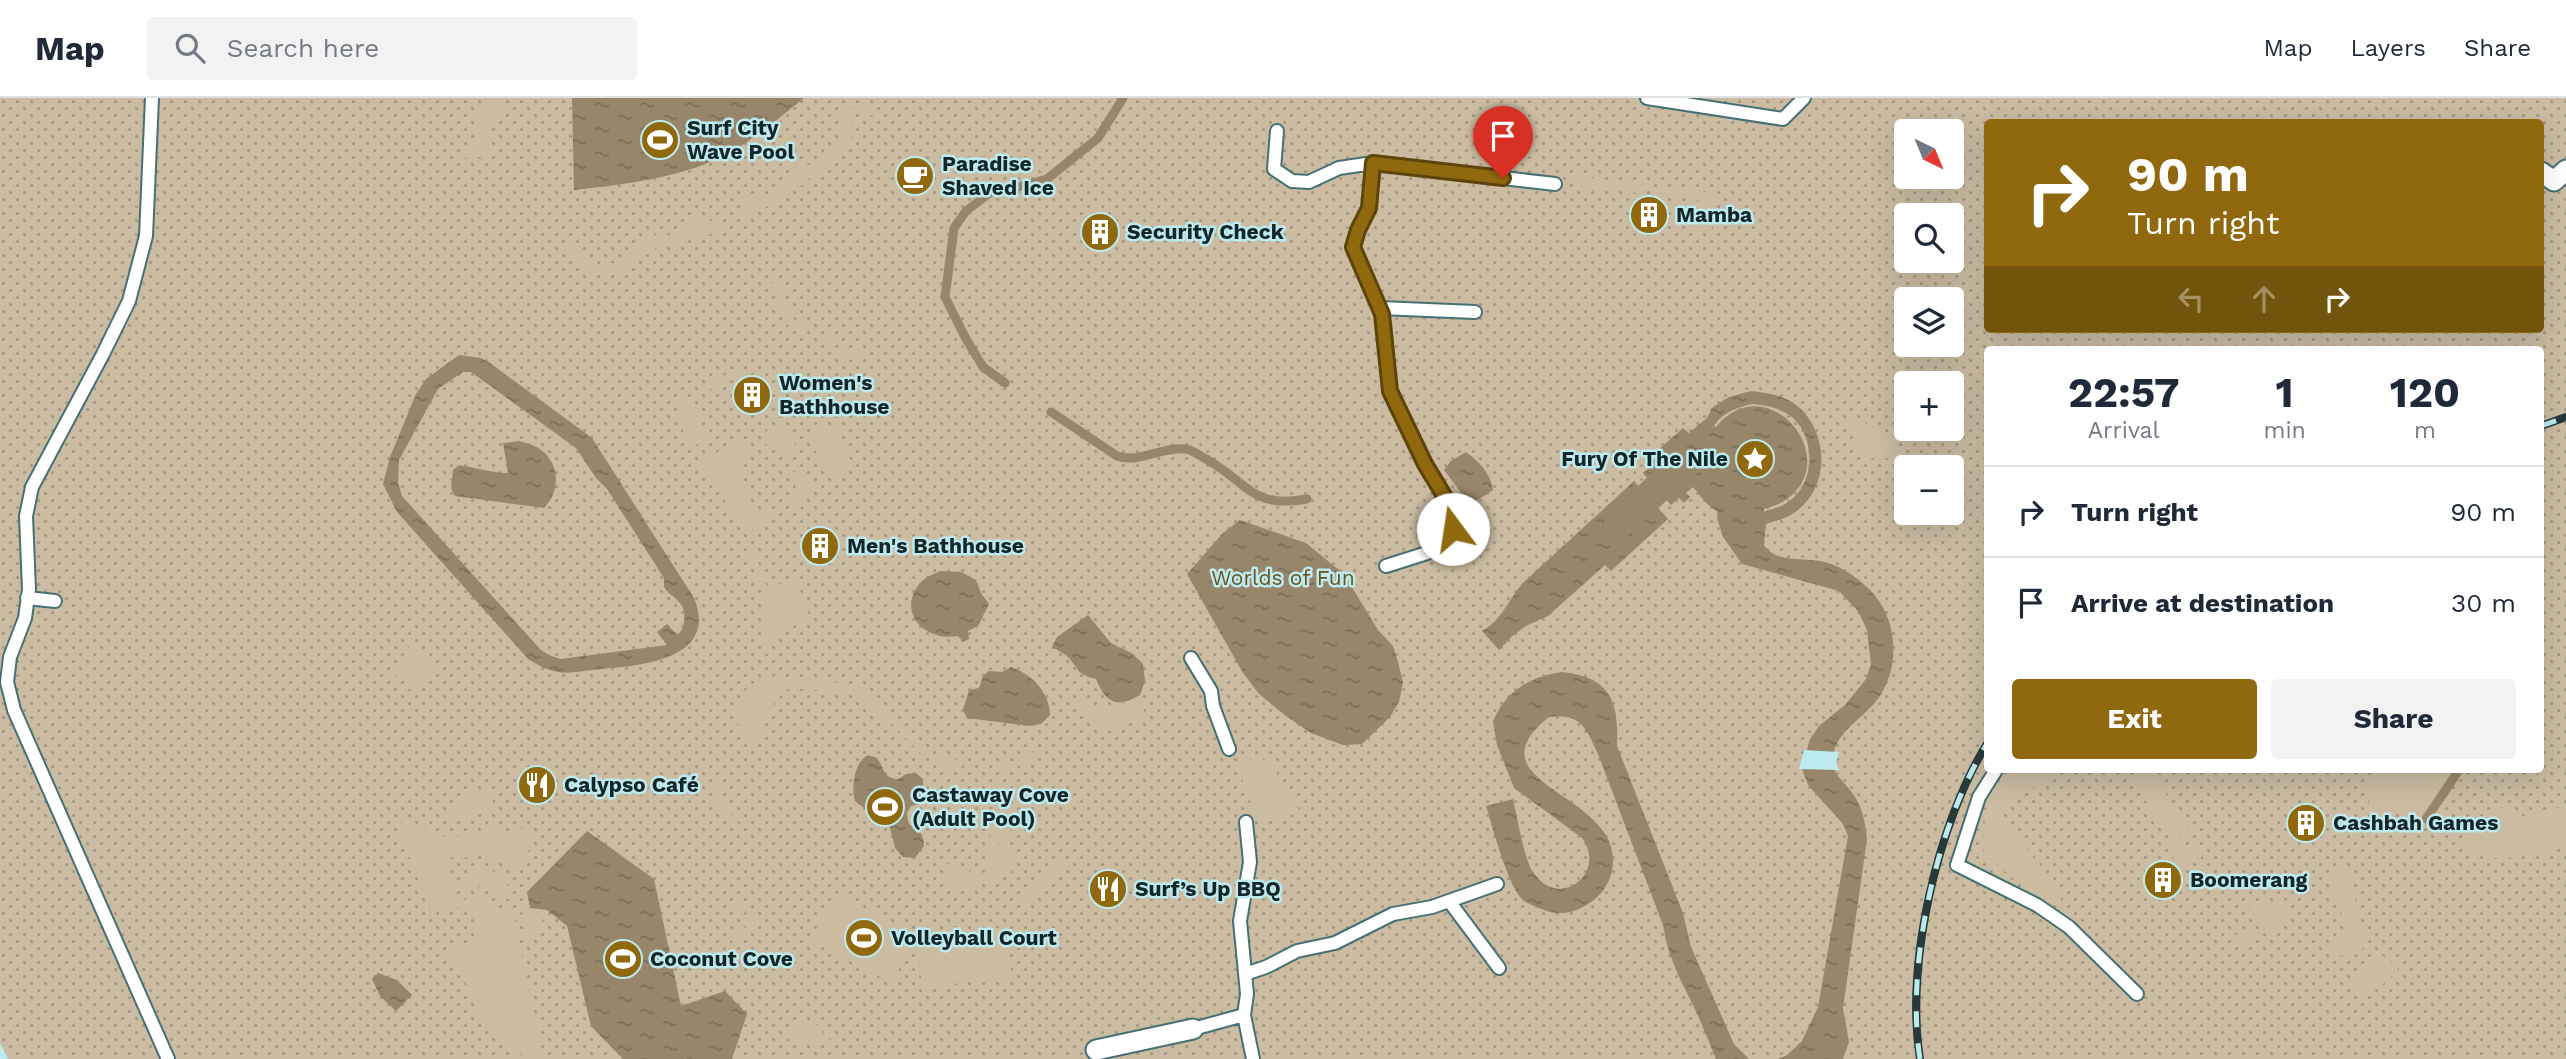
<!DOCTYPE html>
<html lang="en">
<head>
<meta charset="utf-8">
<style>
	body { margin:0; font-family:"Work Sans",sans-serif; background:#f2f2f3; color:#1f2937; height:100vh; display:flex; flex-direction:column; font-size:26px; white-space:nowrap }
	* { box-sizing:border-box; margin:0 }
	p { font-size:23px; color:#747a83 }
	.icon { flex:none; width:38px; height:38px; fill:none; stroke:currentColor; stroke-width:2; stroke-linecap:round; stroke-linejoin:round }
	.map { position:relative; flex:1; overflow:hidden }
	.details { position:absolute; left:1984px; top:248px; width:560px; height:427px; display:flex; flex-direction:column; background:#fff; border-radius:7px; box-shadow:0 7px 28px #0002 }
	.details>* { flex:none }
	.hud { position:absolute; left:1984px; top:21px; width:560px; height:214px; border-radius:7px; box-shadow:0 7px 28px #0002; background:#90690f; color:#fff; overflow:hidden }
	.needle { width:46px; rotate:137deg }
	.fabs { position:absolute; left:1894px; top:21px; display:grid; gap:14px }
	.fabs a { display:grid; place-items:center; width:70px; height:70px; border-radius:7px; background:#fff; box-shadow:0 7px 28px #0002; font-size:35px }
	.pin { position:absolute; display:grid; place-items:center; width:60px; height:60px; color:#fff; margin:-72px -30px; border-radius:50% 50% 50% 0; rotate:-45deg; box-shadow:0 0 7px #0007 }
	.pin .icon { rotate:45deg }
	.me { position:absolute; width:77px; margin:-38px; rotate:346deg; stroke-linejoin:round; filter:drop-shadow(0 0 5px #0008) }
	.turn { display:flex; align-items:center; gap:24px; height:147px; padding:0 28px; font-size:32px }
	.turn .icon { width:91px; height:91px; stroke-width:2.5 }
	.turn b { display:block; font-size:49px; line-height:60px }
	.lanes { display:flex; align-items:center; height:66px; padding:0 28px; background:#0003; justify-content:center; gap:35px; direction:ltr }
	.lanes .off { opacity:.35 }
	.eta { display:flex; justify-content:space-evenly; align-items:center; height:119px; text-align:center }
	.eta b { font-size:42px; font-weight:700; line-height:49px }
	.cta { display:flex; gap:14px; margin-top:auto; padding:14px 28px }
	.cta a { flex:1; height:80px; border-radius:7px; background:#90690f; color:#fff; font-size:28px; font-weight:700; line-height:80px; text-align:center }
	.cta a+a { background:#f2f2f3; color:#1f2937 }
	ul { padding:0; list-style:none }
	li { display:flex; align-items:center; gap:21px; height:91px; padding:0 28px; border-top:2px solid #e0e1e3 }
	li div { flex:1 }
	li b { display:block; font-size:26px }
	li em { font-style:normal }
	header { display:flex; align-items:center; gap:42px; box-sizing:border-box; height:98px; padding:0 35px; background:#fff; border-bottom:2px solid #e0e1e3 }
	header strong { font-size:33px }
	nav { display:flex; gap:38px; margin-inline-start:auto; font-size:24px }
	.search { width:490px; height:63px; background:#f2f2f3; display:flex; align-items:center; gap:18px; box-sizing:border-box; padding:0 24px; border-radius:7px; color:#747a83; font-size:26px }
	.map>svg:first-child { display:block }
	.park { fill:url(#park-dots); fill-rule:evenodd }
	.garden { fill:#cabba1 }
	.water { fill:url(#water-ripples); fill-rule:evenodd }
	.pier { fill:#bdeaee }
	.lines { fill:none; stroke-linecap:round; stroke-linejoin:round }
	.stream { stroke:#97866a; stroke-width:9 }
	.canal { stroke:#97866a; stroke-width:30 }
	.service-casing { stroke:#467073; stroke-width:16 }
	.pedestrian-casing { stroke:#467073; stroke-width:23 }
	.service { stroke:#fff; stroke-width:12 }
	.pedestrian { stroke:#fff; stroke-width:19 }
	.rail-casing { stroke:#263a3c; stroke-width:8 }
	.rail { stroke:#bdeaee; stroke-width:5; stroke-dasharray:16; stroke-linecap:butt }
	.route-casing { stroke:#5e440a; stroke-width:18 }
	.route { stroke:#90690f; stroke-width:12 }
	.labels { text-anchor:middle; stroke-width:5; stroke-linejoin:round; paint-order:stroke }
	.poi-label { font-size:21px; font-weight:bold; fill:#142627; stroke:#bdeaee; text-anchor:start }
	.park-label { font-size:21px; fill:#6a511d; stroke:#bdeaee }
</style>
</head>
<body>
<header>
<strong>Map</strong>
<div class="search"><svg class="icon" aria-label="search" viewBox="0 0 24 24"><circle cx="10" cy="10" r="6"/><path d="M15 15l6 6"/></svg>Search here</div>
<nav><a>Map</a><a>Layers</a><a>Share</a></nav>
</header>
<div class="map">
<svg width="2566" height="961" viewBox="0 0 2566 961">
	<defs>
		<pattern id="park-dots" width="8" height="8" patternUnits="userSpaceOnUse" patternTransform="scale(1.75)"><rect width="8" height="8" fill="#cabba1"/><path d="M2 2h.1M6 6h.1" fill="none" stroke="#a39883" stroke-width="1.8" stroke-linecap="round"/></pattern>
		<pattern id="water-ripples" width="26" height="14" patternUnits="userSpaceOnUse" patternTransform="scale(1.75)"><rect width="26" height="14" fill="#97866a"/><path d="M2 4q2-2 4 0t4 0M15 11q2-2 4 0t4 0" fill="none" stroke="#7a6d57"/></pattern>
	</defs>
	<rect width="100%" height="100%" fill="#bdeaee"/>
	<path class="park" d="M0 0H2566V961H8L0 945ZM1988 24H2541V231H1988ZM1906 33H1951V79H1906ZM1906 117H1951V163H1906ZM1906 201H1951V247H1906ZM1988 252H2541V672H1988ZM1906 285H1951V331H1906ZM1906 369H1951V415H1906Z"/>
	<path class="garden" d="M491 0H505V10L489 25 488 59 464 60 461 49H476V20L491 4Z
		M876 8V18L852 15 851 43 801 88 741 124 744 96 762 101 790 83 792 64 809 67 841 39 839 17 847 10Z
		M1574 78 1646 87 1645 96 1605 91 1604 94 1576 89Z
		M1658 88 1717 96 1711 134 1694 132 1698 102 1657 97Z
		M693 117 724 127 726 132 645 154 630 173 592 176 566 154 564 148 570 146 596 167 623 164 652 133 657 140 683 134Z
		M778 183 796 226 803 222 812 224 808 234 794 233 787 226 771 186Z
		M827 232 833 235 830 244 835 246V249L855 256 860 250 866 255 852 262H841C829 254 822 247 827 232Z
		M736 273 747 276 706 293 702 286Z
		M685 295 690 300 706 337 705 342 692 349C681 338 677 312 679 297Z
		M1846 310 1870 328 1895 340 1899 347 1897 356 1892 360H1872L1860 356 1854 345Z
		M778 325 790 331 797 353 786 365 778 345 768 349 762 340 768 331Z
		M823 327 828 330 836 328 854 370 845 373 843 378 838 375 826 380 810 338 819 333Z
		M738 345 745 346 749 357 735 363 756 415 768 411 772 420 769 425 743 435 726 404 697 363Z
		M790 374 804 375 813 392 798 414 790 411 787 403 799 398Z
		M753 447 757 450 754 453 768 491 796 480 810 520 794 528 772 545V555L766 556 762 550C770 526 762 489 753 466 751 460 748 456 746 450Z
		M413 543 437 574 412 592 403 589 405 578H390Z
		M770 578 854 586 881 611 893 615 926 655 963 663 960 674 950 672 941 663 922 657 891 625 879 621 852 595 789 590C770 606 762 621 761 646H750C745 640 740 634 738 626 731 605 749 581 770 578Z
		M1082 602H1088L1093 612H1098L1137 602 1151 623H1130L1109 633 1094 630 1081 616 1078 606Z
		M1027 652 1034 654 1030 669 1022 666 1012 672 995 671 996 664 1010 666Z
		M1238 654 1252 662 1268 661 1301 715 1257 723 1237 667Z
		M712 671H714L721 692 717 696 747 738 742 742 715 702Z
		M2010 672H2062L1999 712 1998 719 2041 768 2062 803 2058 807 2035 799 1984 755C1982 723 1987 696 2010 672Z
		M2132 672H2151L2197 745C2164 739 2152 711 2133 685L2138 683Z
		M2376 672C2404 672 2429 676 2456 674L2424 719 2401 714 2379 723C2367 703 2363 694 2376 672Z
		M997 688 1006 689 1001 716 1009 718 1019 726 1015 732H1010V740L999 739 998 750 1009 751 1010 746C1019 753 1019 769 1009 776 999 783 963 793 952 789L944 776 943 766H950L951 771 985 775Z
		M489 689 495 709 451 724 450 713 463 703 465 697Z
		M2566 708V749C2547 754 2501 765 2483 758 2474 755 2467 748 2460 742L2473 729 2486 725 2503 709 2514 720Z
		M404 715C436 746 454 742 494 728L497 733 506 735 525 730 536 741 514 776C500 762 484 752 464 760L463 757 448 760 452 784 468 781 467 773 484 771 499 775 509 789V801H503C487 782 471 787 451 796L454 806C476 798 481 792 500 811L512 809 544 961H528L487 932 482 914 478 915 460 872 449 858 447 851 478 844 471 807 436 813 437 820 432 814 412 764 398 739Z
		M2164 739 2183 749 2201 751 2203 754 2201 760 2178 772Z
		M1059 762 1066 771 1033 803H1020L1016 798 1039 783Z
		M2340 770 2351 776C2360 799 2350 823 2369 842L2366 848 2351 860 2341 858 2325 845 2345 842 2340 807H2333L2331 771Z
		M836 795 917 837 1007 829 1012 880 922 889 917 839 891 885 810 842Z
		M2286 802 2287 816 2292 820 2239 849 2232 840 2247 829 2255 837 2260 833 2248 805Z
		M738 804C756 807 753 822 756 836L751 835 744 839V842L732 844 731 836 737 835V831L749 829 746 813 729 814 728 806Z
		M530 805 531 810 547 812 530 850 521 809Z
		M2384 858 2397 869 2398 873 2362 904 2349 889 2379 859Z
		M805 922 812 923 832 944 797 945 784 940 799 923Z"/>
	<path class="water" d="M572 0H804C778 21 751 44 721 59 680 80 619 87 574 92Z
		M459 257 481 260 490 265 592 340 694 500C719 561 642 568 601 571 588 572 572 576 558 574 546 572 538 567 528 561L397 414 383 386 390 359 416 296 426 281ZM463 274H471L576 350 596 380 607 391 664 480V489C672 501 687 503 684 522 683 529 683 532 677 537L667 526 657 534 667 547 561 561 551 558 541 552 402 398 398 385 399 362 438 291Z
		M1751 293C1769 295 1788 298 1801 311 1830 340 1829 394 1792 416 1785 421 1774 423 1766 426L1764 447C1777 467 1808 458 1828 465 1845 470 1859 481 1872 494 1898 522 1901 571 1877 602 1861 623 1831 636 1833 665 1834 677 1844 684 1850 692 1862 706 1865 723 1867 741L1843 910 1849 944 1843 961H1778L1787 957 1802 943 1818 909 1848 738 1843 726 1808 687 1802 671 1810 641 1819 628 1845 607 1866 581 1871 567 1867 532 1858 513 1839 493 1742 466 1723 439 1717 420 1718 414 1706 405 1693 389 1686 395 1690 399 1684 405 1679 400 1671 407 1643 375 1649 370 1645 365 1652 359 1657 364 1663 358 1658 352 1683 330 1689 335 1707 320 1713 309 1729 299ZM1752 306C1766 307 1781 310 1793 320 1817 342 1815 389 1785 406 1779 410 1771 411 1764 414V411C1770 409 1778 407 1784 403 1847 363 1768 266 1716 329L1714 328C1723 314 1736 310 1752 306ZM1754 344 1767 349 1772 358 1769 369 1756 377 1744 372C1737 360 1740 348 1754 344Z
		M519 343C526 345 534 347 540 351 560 365 561 393 544 410L455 398 451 390 453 372 459 367C471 369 499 376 508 375L503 345Z
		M1466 354C1480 365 1490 374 1493 392L1473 405 1465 400 1444 372 1451 363Z
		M1634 383 1668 421 1611 473 1605 467 1548 518 1526 528 1511 539 1499 552 1482 533C1502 522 1508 502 1523 485Z
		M1240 422 1306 445 1344 476 1378 532 1393 548 1398 564 1403 584 1399 604 1390 619 1362 646 1343 647 1311 635 1286 618 1259 596 1243 575 1187 476 1223 435Z
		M940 473 961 474 976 482 981 495 989 506 978 528 968 533 969 541 963 544 958 538C925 544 895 514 921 484 926 479 934 476 940 473Z
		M1088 517 1111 545 1133 556 1143 566 1145 583 1140 597C1117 610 1106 606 1096 581 1076 576 1080 572 1068 559 1064 555 1057 552 1052 549L1057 539Z
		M1011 569C1033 577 1049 594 1050 617L1041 626 1029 628 967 620 963 612 969 592 979 590 983 578 989 573 1002 574Z
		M1562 574C1611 579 1619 604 1617 648L1683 815 1691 849 1734 946 1749 961H1716C1708 942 1701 923 1692 905 1679 879 1667 856 1663 827L1598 656C1587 631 1580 614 1549 619 1542 625 1532 633 1528 642 1502 691 1626 704 1612 773 1608 790 1598 801 1583 809 1573 815 1558 817 1547 813 1540 810 1530 807 1523 802 1508 789 1493 730 1486 708L1513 701C1517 718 1524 761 1533 774 1558 813 1608 776 1582 740L1514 690 1497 647 1493 623C1507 592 1529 579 1562 574Z
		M868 657 877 660C884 669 883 681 898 681L906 676 916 675 923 681V705L911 708 907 715 908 724C915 734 924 731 924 748L915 760 903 759 895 750 890 730 855 703C851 690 854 664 868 657Z
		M587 733 654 781 681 908 725 893 747 916 732 961H623L591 928 567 828 547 812 530 810 527 794Z
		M378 875 397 882 412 897 396 913 380 898 372 881Z"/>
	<path class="pier" d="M1804 652 1839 654 1836 665 1839 672 1799 671Z"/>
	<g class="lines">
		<path class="stream" d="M1005 285 983 269 966 241 945 199 954 130 966 113 995 91H1012L1047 81 1098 40 1123 0
			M1051 314 1117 358C1138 366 1163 348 1186 351 1193 352 1200 358 1206 361 1249 385 1251 411 1307 401
			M2426 721 2459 672"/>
		<path class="canal" d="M1619 426 1685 365"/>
		<defs>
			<path id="service" d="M152 0 146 138 129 203 103 256 32 389 26 418 29 491 25 520 10 559 7 584 14 612 168 961
				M1647 0 1783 21 1804 0
				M1277 33 1274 71 1292 83 1309 84 1339 70 1373 65 1555 86
				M1373 65 1369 110 1358 132 1353 149 1382 216 1390 293 1425 366 1452 410 1453 431 1443 447 1427 455 1386 468
				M1380 210 1475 214
				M27 500 55 503
				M1191 560 1211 593 1213 608 1229 651
				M1996 672 1979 699 1957 767 2037 807 2069 829 2137 896
				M1246 724 1250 764 1240 823 1247 896 1244 917 1253 961
				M1449 803 1499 870
				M1245 876 1266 869 1297 853 1335 845 1393 816 1432 809 1497 786
				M1193 931 1244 917"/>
			<path id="pedestrian" d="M2541 74 2554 83 2566 72
				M1096 952 1193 931"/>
		</defs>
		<use href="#service" class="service-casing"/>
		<use href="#pedestrian" class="pedestrian-casing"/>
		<use href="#service" class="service"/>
		<use href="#pedestrian" class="pedestrian"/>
		<defs>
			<path id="rail" d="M2541 328 2566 319
				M1920 961C1905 866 1937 726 1988 644"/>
		</defs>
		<use href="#rail" class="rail-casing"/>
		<use href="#rail" class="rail"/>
	</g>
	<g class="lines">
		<defs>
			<path id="route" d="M1453 431 1452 411 1425 366 1390 293 1382 216 1353 149 1358 132 1369 110 1373 65 1503 80"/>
		</defs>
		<use href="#route" class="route-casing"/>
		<use href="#route" class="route"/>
	</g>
	<defs>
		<symbol id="stadium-disc" viewBox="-11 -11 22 22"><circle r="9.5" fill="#90690f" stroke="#bdeaee"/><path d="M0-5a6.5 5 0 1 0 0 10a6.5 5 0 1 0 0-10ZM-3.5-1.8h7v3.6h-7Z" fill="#fff"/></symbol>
		<symbol id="cafe-disc" viewBox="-11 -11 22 22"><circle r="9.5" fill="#90690f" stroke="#bdeaee"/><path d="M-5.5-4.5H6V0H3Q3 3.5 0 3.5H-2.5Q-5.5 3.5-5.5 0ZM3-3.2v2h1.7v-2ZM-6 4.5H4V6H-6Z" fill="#fff"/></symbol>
		<symbol id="building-disc" viewBox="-11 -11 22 22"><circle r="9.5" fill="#90690f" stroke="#bdeaee"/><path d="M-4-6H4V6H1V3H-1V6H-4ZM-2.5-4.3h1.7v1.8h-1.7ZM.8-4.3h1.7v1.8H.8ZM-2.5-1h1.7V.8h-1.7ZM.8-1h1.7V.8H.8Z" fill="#fff"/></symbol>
		<symbol id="sight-disc" viewBox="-11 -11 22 22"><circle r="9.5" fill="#90690f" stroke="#bdeaee"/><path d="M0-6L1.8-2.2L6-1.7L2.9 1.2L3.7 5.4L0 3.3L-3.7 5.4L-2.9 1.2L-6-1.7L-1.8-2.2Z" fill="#fff"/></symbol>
		<symbol id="restaurant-disc" viewBox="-11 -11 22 22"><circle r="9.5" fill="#90690f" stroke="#bdeaee"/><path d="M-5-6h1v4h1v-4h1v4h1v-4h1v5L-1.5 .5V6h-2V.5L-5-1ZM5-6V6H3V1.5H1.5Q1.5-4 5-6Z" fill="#fff"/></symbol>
	</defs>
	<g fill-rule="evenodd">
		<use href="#stadium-disc" x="638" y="20" width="44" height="44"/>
		<use href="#cafe-disc" x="893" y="56" width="44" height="44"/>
		<use href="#building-disc" x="1627" y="95" width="44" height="44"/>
		<use href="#building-disc" x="1078" y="112" width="44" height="44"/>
		<use href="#building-disc" x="730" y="275" width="44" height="44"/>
		<use href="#sight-disc" x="1733" y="339" width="44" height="44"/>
		<use href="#building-disc" x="798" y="426" width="44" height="44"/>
		<use href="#restaurant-disc" x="515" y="665" width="44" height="44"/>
		<use href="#stadium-disc" x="863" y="687" width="44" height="44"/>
		<use href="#building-disc" x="2284" y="703" width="44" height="44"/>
		<use href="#building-disc" x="2141" y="760" width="44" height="44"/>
		<use href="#restaurant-disc" x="1086" y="769" width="44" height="44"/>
		<use href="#stadium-disc" x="842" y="818" width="44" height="44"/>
		<use href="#stadium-disc" x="601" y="839" width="44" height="44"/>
	</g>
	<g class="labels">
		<g class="poi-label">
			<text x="687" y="37">Surf City<tspan x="687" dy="24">Wave Pool</tspan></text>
			<text x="942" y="73">Paradise<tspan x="942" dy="24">Shaved Ice</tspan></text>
			<text x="1676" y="124">Mamba</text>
			<text x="1127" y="141">Security Check</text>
			<text x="779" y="292">Women's<tspan x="779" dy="24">Bathhouse</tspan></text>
			<text x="1728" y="368" text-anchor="end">Fury Of The Nile</text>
			<text x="847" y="455">Men's Bathhouse</text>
			<text x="564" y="694">Calypso Café</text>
			<text x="912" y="704">Castaway Cove<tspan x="912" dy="24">(Adult Pool)</tspan></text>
			<text x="2333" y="732">Cashbah Games</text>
			<text x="2190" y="789">Boomerang</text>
			<text x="1135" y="798">Surf’s Up BBQ</text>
			<text x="891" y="847">Volleyball Court</text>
			<text x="650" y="868">Coconut Cove</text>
		</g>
		<g class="park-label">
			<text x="1283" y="487">Worlds of Fun</text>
		</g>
	</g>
</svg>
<div class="fabs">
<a><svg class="needle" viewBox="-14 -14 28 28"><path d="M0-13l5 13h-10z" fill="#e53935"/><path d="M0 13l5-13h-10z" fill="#747a83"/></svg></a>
<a><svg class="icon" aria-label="search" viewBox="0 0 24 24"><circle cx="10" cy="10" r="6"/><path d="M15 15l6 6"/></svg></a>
<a><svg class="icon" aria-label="layers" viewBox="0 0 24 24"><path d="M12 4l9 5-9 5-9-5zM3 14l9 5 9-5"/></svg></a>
<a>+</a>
<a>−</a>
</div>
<div class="pin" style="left:1503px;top:80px;background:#d93025"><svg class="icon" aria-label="arrive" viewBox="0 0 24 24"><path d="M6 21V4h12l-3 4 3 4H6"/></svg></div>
<svg class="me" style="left:1453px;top:431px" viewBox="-20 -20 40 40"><circle r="19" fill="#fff"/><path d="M0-13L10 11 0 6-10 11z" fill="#90690f"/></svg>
<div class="hud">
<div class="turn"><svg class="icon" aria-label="right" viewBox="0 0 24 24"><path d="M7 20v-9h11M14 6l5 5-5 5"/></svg><div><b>90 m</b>Turn right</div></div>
<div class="lanes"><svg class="icon off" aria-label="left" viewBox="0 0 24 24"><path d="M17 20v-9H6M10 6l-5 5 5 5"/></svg><svg class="icon off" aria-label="ahead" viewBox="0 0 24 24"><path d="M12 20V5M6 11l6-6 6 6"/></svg><svg class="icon" aria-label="right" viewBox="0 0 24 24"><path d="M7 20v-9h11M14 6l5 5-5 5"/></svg></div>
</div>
<section class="details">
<div class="eta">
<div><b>22:57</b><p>Arrival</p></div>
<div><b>1</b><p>min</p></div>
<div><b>120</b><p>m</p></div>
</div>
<ul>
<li><svg class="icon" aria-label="right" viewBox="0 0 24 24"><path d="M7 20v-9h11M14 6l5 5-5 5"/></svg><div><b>Turn right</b></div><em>90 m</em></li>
<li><svg class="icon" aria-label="arrive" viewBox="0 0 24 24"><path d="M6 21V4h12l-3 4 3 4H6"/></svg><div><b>Arrive at destination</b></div><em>30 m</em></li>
</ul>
<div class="cta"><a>Exit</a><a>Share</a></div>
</section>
</div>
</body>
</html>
